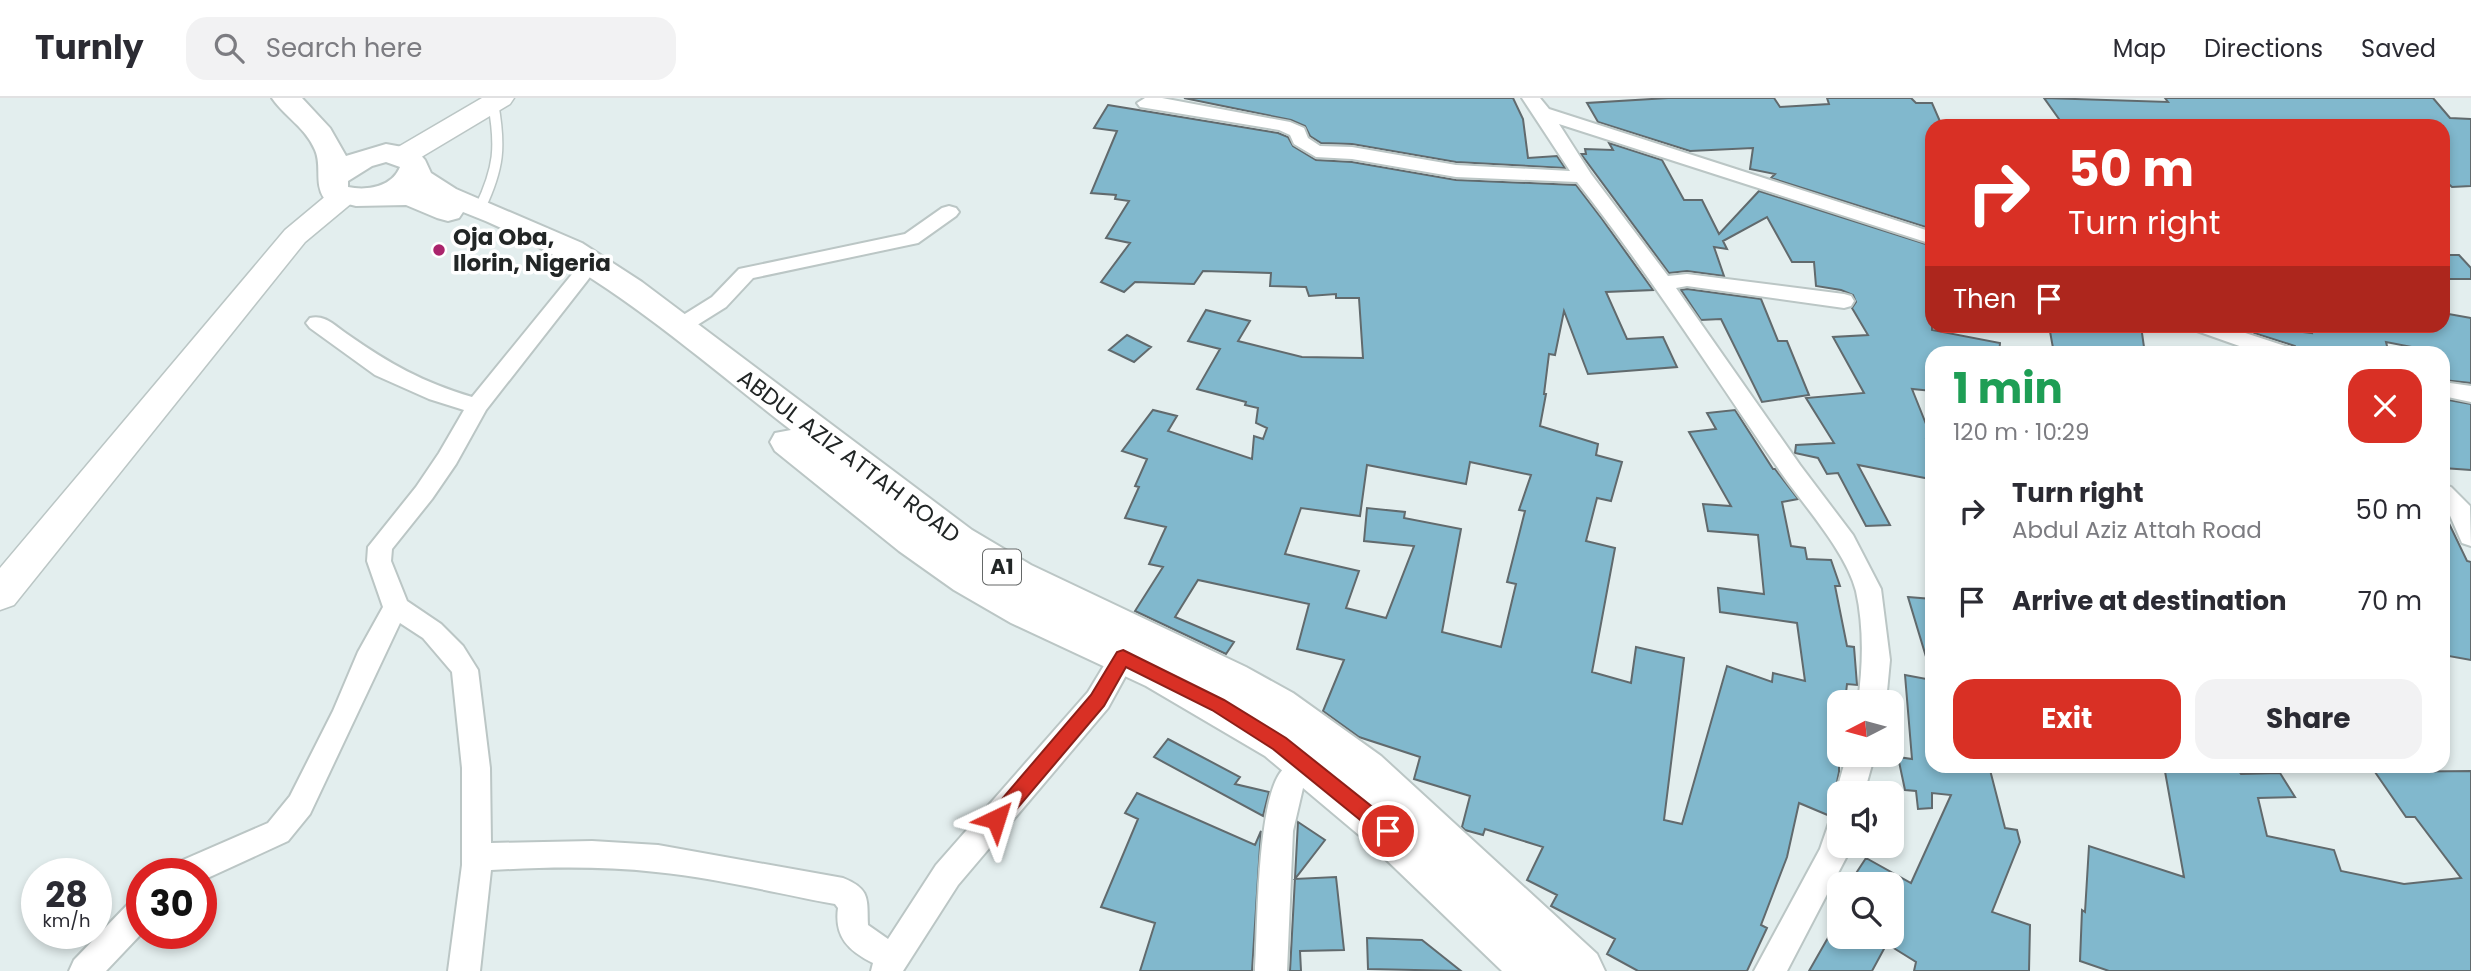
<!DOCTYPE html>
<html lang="en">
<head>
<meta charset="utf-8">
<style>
	body { margin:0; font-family:Poppins,sans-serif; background:#f2f2f3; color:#2b2b33; height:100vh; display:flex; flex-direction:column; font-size:26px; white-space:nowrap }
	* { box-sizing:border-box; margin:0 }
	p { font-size:23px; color:#7c7c81 }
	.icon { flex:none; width:38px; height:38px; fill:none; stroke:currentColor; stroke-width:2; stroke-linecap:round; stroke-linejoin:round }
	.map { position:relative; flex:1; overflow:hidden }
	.details { position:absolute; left:1925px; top:248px; width:525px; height:427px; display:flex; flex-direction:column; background:#fff; border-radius:21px; box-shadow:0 4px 10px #0003 }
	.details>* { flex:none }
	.top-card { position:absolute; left:1925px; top:21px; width:525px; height:214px; border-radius:21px; box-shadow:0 4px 10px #0003; background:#d93025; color:#fff; overflow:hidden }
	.needle { width:46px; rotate:264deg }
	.buttons { position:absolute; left:1827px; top:592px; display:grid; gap:14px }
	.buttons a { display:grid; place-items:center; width:77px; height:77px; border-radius:14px; background:#fff; box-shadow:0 4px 10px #0003; font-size:35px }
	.speed { position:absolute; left:21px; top:760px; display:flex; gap:14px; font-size:35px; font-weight:700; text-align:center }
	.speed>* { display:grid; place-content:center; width:91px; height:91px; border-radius:50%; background:#fff; box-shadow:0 4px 10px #0003; line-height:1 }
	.speed small { font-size:18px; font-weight:400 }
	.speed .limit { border:10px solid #d22; background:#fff; color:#111 }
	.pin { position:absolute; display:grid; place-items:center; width:60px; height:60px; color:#fff; margin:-30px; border:4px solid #fff; border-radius:50%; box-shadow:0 2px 7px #0007 }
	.me { position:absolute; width:77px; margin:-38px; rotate:41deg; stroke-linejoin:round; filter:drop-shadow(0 0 5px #0008) }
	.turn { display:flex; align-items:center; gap:24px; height:147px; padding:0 28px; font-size:32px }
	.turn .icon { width:91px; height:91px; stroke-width:2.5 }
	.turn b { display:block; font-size:49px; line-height:60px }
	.then { display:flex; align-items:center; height:66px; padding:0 28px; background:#0003; gap:14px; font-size:26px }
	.round { display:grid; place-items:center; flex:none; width:74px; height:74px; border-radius:21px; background:#f2f2f3 }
	.overview { display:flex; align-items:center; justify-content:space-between; height:119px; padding:0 28px }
	h1 { font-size:42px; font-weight:700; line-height:52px; color:#1e9e55 }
	.button { display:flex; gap:14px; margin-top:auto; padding:14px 28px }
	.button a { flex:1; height:80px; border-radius:21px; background:#d93025; color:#fff; font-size:28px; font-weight:700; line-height:80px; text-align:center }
	.button a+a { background:#f2f2f3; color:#2b2b33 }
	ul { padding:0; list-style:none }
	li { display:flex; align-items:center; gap:21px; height:91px; padding:0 28px }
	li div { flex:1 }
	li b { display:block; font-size:26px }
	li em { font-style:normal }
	header { display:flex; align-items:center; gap:42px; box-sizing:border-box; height:98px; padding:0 35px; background:#fff; border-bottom:2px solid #e1e1e2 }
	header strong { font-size:33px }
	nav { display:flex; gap:38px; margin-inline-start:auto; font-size:24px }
	.search { width:490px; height:63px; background:#f2f2f3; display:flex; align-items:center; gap:18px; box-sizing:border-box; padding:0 24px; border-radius:21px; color:#7c7c81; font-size:26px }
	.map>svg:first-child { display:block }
	.building { fill:#81b8cd; stroke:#616a6d; stroke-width:2; fill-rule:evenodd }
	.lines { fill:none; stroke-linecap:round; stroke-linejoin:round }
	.lane-casing { stroke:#bbc6c5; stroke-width:13 }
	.street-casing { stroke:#bbc6c5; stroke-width:4 }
	.primary-casing { stroke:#bbc6c5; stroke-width:3 }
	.highway-casing { stroke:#bbc6c5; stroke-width:4 }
	.lane { stroke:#fff; stroke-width:10 }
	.street { fill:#fff; fill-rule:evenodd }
	.primary { fill:#fff; fill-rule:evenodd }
	.highway { fill:#fff; fill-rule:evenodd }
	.route { fill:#d93025; stroke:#8d1f18; stroke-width:2 }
	.poi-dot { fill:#aa246c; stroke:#fff; stroke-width:2.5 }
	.labels { text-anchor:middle; stroke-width:7; stroke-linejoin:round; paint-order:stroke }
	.shield { fill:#fff; stroke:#646767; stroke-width:2 }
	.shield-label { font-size:21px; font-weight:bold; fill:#222626 }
	.poi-label { font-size:23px; font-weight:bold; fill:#222626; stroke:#fff; text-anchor:start }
	.street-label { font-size:23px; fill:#222626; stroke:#fff }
</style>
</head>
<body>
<header>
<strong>Turnly</strong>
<div class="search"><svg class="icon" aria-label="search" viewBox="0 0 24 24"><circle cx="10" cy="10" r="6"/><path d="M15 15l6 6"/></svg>Search here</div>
<nav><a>Map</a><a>Directions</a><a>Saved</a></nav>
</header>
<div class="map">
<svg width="2471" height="873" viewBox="0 0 2471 873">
	<rect width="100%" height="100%" fill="#e3eeee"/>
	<path class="building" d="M1184 0H1513L1523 21 1528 60 1557 58 1565 70 1456 64 1352 46 1321 45 1310 38 1305 28 1291 22Z
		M1668 0H1774L1780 9 1829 6 1827 0H1911L1916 5H1932L1942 28H1932V131L1771 80 1775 76 1750 71 1753 50 1690 53 1598 24 1587 5Z
		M2044 0 2168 4 2165 0H2433L2450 20 2471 21V88L2452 89 2443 81V28H2199L2197 25 2064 28Z
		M1108 7 1278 35 1288 39 1293 48 1316 62 1352 64 1456 82 1576 87 1602 121 1653 192 1606 194 1627 241 1663 239 1677 269 1588 276 1564 213 1555 257 1549 256 1544 296H1546L1540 328 1598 346 1596 357 1622 364 1611 403 1597 400 1586 443 1615 450 1592 574 1631 585 1636 549 1684 560 1664 722 1682 726 1727 568 1772 584 1773 575 1805 583 1797 525 1720 514 1718 490 1764 496 1758 437 1708 433 1703 406 1731 408 1689 334 1716 331 1707 315 1735 312 1773 371H1775L1798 401 1782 404 1791 448 1805 450 1807 461 1831 462 1840 488H1835L1847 548 1854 549 1857 587 1847 586 1845 604H1839V674L1830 718 1799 705 1787 759 1761 827 1767 830 1747 873H1638L1607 856 1615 841 1551 808 1557 797 1527 782 1543 749 1485 731 1483 737 1465 732 1462 729 1470 698 1414 681 1420 659 1359 639 1323 613 1344 562 1297 551 1309 506 1198 482 1175 519 1234 544 1226 556 1135 513 1163 469 1149 466 1166 429 1125 420 1139 389 1135 388 1147 361 1122 353 1153 312 1177 318 1168 333 1252 361 1254 338 1263 341 1267 330 1256 325 1258 310 1245 307 1246 304 1197 291 1220 251 1188 243 1206 212 1250 223 1238 243 1302 259 1363 260 1359 200H1336V196L1309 198 1306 189 1270 188 1271 175 1203 173 1194 186 1135 184 1124 194 1101 184 1130 145 1106 140 1129 103 1115 101 1116 97 1091 95 1117 33 1094 30ZM1470 364 1531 377 1519 412 1525 413 1507 484 1516 486 1501 549 1442 534 1461 431 1404 420 1405 414 1367 410 1364 443 1414 448 1386 520 1346 510 1359 473 1285 456 1301 410 1360 418 1367 367 1466 386Z
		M1609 45 1662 62 1684 102H1702L1719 136 1759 93 1932 148V232L2000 245 1999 256H1932V293L1912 291 1932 341H1926L1930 381 1858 367 1890 427 1866 428 1838 375 1827 376 1818 360 1795 355 1796 347 1834 345 1806 300 1864 295 1833 239 1868 237 1852 210 1856 204 1853 197 1841 192 1816 188 1814 164H1792L1767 119 1723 143 1727 151 1714 149 1724 178 1687 173 1669 175 1581 56H1586L1585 51 1613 52Z
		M2443 157H2459L2471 170V181H2443Z
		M1687 191 1761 201 1778 243H1787L1809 297 1762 304 1721 221 1701 222 1681 192Z
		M2443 215 2471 220V285L2443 282V255L2386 244 2389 256H2298L2295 248 2254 235 2252 228 2312 235 2311 228H2443Z
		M2049 228H2141L2145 256H2086L2053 250Z
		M1127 237 1151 249 1134 264 1109 252Z
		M2443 301 2471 306V372L2443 370Z
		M2443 413 2467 463 2471 464V562L2443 557Z
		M1908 499 1932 501V561L1927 562Z
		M1905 577 1932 582V668H1989L2005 730 2017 732 2020 744 1992 814 2030 827 2029 873H1914L1916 864 1892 849V786H1849L1866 760 1911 785 1951 697 1932 695V710L1918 711 1916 693 1905 692 1898 659 1912 661Z
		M1168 641 1240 679 1235 686 1269 694 1263 718 1154 659Z
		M2164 668H2236L2241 676 2280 675 2295 699 2258 700 2267 738 2334 752 2341 773 2404 786 2461 780 2415 719H2406L2375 674 2471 673V873H2109L2080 863 2082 812 2085 814 2089 748 2184 779Z
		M1137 695 1255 747 1261 733 1252 873H1140L1155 825 1101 809 1138 721 1125 715Z
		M1298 724 1325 742 1295 781 1336 779 1344 852 1300 853 1301 873H1290Z
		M1829 838H1891L1872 873H1809Z
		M1367 840 1422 842 1461 873 1368 871Z"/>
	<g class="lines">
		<defs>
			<path id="lane" d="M480 110C499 70 501 49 493 5"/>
			<path id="street" d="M1145 0H1162L1290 24 1304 30 1308 40 1320 48 1352 49 1456 67 1570 73 1522 0H1540L1549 11 1932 134V146L1559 26 1591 76 1668 178 1687 176 1844 196 1851 198 1854 203 1851 208 1844 210 1687 188 1676 190 1800 367 1853 437 1881 491 1890 562 1886 604H1858C1863 567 1864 529 1856 493 1846 454 1805 409 1782 376 1714 278 1651 178 1577 84L1456 79 1352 61 1316 59 1294 46 1290 37 1279 32 1140 9 1137 5Z
				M949 108 956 110 959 114 956 118 918 145 753 180 726 209 686 234H672L668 229 672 224 712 199 739 171 905 136 942 110Z
				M580 173 587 175 590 179 587 183 486 312 456 366 432 401 392 451 391 463 407 503 441 526 463 548 478 572 490 670 491 745 592 743 658 747 843 780C871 791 867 802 868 827L888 841 936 767 1088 594 1114 551 1123 548 1132 551 1136 559 1108 610 958 787 903 873H871L873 865C849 853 834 839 838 810L835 806C775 795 717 780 656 774 601 768 547 769 491 772L480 873H448L462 767V670L452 574 423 540 400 525 310 716 288 743 201 783V775H172L176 765 268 725 290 698 333 613 358 554 383 509 367 463 368 449 416 389 439 355 464 312 429 301 375 277 310 230 306 225 310 220C325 216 335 228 347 236 390 266 422 284 472 299L573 175Z
				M2193 228H2224L2294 251 2296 256H2262L2197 233Z
				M2443 284 2471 288V304L2443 298Z
				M2443 386 2451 389 2470 408 2471 448 2462 445 2448 413 2443 408Z
				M1305 656 1315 659 1319 668 1303 690 1293 733 1287 873H1255C1258 829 1257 708 1280 675 1286 666 1295 660 1305 656Z
				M1847 656H1875L1864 695H1839V702L1836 695Z
				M1839 721V747H1850L1849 754 1787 873H1754L1820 751 1829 725Z
				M142 799V835L106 873H69L74 862 131 803Z"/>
			<path id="primary" d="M482 0H514L510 6 413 64 403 66 393 64 389 58 393 52Z
				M343 89 353 92 357 98 353 104 305 144 14 507 0 512V470L285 132 333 92Z"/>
			<path id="highway" d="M272 0H302L330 30 346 58 386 46 408 50 418 54 425 62 431 75 456 91 582 145 642 184 972 432 1031 467 1246 569 1293 595 1381 658 1597 856 1605 873H1502L1372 748 1265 658 1146 588 1011 525 954 492 899 453 775 353 770 344 775 335 791 332C687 251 588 161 463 114L459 120 448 123 437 120 406 107 356 108 324 100C314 85 322 68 315 52 306 30 285 19 272 0ZM386 64 400 69C392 89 367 93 348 89V83L372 68Z"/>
		</defs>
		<use href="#lane" class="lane-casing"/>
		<use href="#street" class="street-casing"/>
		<use href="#primary" class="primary-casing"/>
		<use href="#highway" class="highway-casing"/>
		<use href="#lane" class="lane"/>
		<use href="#street" class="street"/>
		<use href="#primary" class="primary"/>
		<use href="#highway" class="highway"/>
	</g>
	<path class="route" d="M1123 552 1224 602 1286 640 1395 727 1398 733 1395 739 1388 742 1381 739 1273 651 1212 612 1126 569 1104 608 1003 727 996 729 990 727 987 721 990 715 1091 597 1117 554Z"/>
	<circle class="poi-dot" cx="439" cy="152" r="7"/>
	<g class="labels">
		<rect class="shield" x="983" y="451.5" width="38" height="35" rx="5"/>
		<g class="shield-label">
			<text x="1002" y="476">A1</text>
		</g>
		<g class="poi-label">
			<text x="453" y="147">Oja Oba,<tspan x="453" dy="26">Ilorin, Nigeria</tspan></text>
		</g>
		<g class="street-label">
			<text transform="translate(849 358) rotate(37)" y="8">ABDUL AZIZ ATTAH ROAD</text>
		</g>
	</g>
</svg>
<div class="buttons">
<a><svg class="needle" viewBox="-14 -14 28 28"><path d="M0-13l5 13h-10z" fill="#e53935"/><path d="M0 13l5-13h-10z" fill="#7c7c81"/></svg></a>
<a><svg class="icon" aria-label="sound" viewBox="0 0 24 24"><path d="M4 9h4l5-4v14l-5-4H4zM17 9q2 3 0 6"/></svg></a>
<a><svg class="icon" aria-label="search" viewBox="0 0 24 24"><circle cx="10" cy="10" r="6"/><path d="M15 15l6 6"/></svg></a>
</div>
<div class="speed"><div>28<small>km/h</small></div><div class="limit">30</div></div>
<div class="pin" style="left:1388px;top:733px;background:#d93025"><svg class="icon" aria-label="arrive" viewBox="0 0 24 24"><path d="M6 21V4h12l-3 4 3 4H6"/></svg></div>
<svg class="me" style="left:996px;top:721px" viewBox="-20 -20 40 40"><path d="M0-17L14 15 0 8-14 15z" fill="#d93025" stroke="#fff" stroke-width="4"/></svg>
<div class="top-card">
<div class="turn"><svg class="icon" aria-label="right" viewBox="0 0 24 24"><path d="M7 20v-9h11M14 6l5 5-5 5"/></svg><div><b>50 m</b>Turn right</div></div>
<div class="then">Then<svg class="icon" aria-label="arrive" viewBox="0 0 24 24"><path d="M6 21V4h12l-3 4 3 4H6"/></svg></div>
</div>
<section class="details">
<div class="overview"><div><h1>1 min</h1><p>120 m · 10:29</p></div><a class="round" style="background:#d93025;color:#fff"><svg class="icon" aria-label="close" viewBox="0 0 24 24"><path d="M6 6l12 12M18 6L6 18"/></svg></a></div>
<ul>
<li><svg class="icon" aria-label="right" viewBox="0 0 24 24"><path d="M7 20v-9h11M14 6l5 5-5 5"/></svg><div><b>Turn right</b><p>Abdul Aziz Attah Road</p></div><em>50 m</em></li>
<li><svg class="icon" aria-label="arrive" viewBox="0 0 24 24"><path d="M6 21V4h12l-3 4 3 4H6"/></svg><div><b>Arrive at destination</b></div><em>70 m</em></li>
</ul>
<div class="button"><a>Exit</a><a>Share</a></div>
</section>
</div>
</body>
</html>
